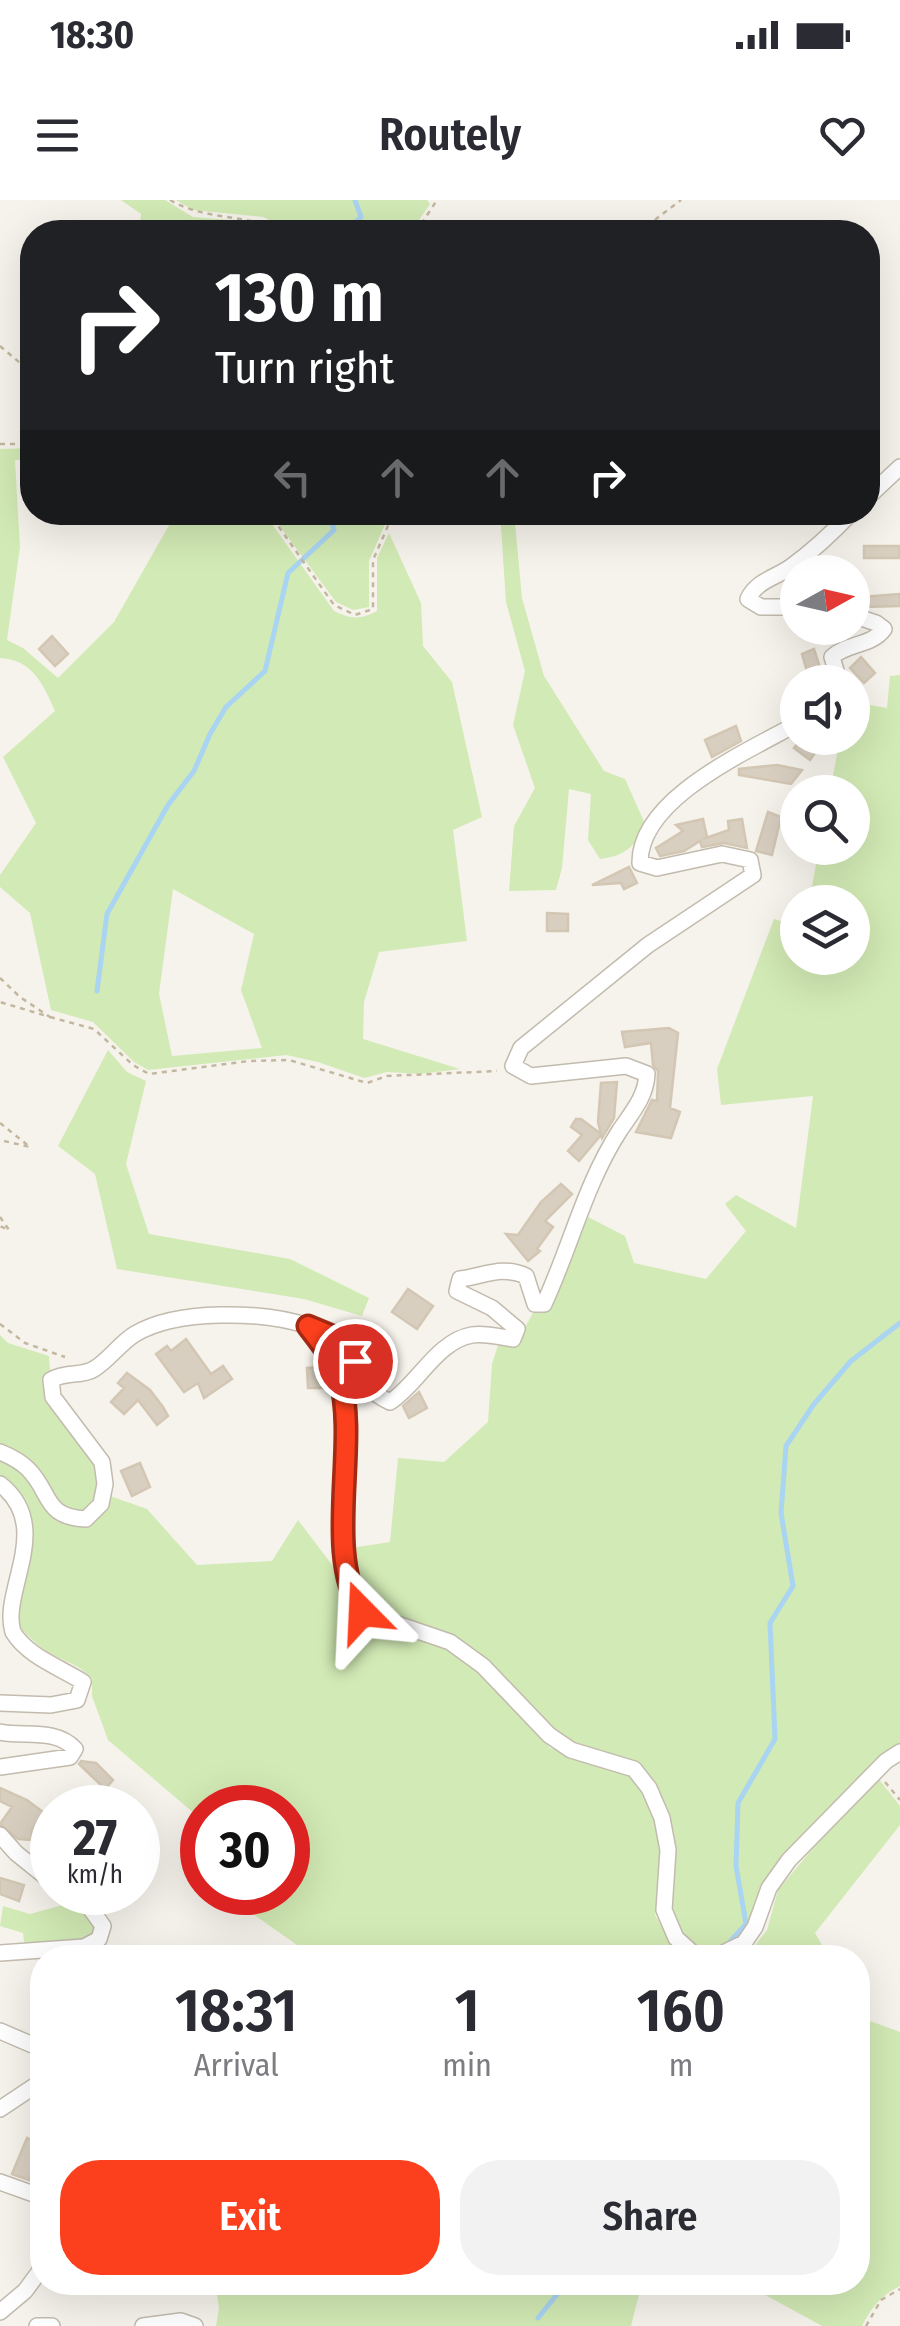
<!DOCTYPE html>
<html lang="en">
<head>
<meta charset="utf-8">
<style>
	body { margin:0; font-family:"Fira Sans Condensed",sans-serif; background:#f2f2f3; color:#2b2b33; height:100vh; display:flex; flex-direction:column; font-size:38px; white-space:nowrap }
	* { box-sizing:border-box; margin:0 }
	p { font-size:32px; color:#7c7c81 }
	.icon { flex:none; width:55px; height:55px; fill:none; stroke:currentColor; stroke-width:2; stroke-linecap:round; stroke-linejoin:round }
	.map { position:relative; flex:1; overflow:hidden }
	.drawer { position:absolute; left:30px; top:1745px; width:840px; height:350px; display:flex; flex-direction:column; background:#fff; border-radius:40px; box-shadow:0 10px 40px #0002 }
	.drawer>* { flex:none }
	.hud { position:absolute; left:20px; top:20px; width:860px; height:305px; border-radius:40px; box-shadow:0 10px 40px #0002; background:#202124; color:#fff; overflow:hidden }
	.needle { width:65px; rotate:82deg }
	.tools { position:absolute; left:780px; top:355px; display:grid; gap:20px }
	.tools a { display:grid; place-items:center; width:90px; height:90px; border-radius:50%; background:#fff; box-shadow:0 10px 40px #0002; font-size:50px }
	.speed { position:absolute; left:30px; top:1585px; display:flex; gap:20px; font-size:50px; font-weight:700; text-align:center }
	.speed>* { display:grid; place-content:center; width:130px; height:130px; border-radius:50%; background:#fff; box-shadow:0 10px 40px #0002; line-height:1 }
	.speed small { font-size:25px; font-weight:400 }
	.speed .limit { border:15px solid #d22; background:#fff; color:#111 }
	.pin { position:absolute; display:grid; place-items:center; width:85px; height:85px; color:#fff; margin:-42px; border:5px solid #fff; border-radius:50%; box-shadow:0 2px 10px #0007 }
	.me { position:absolute; width:110px; margin:-55px; rotate:339deg; stroke-linejoin:round; filter:drop-shadow(0 0 8px #0008) }
	.turn { display:flex; align-items:center; gap:35px; height:210px; padding:0 30px; font-size:45px }
	.turn .icon { width:130px; height:130px; stroke-width:2.5 }
	.turn b { display:block; font-size:70px; line-height:85px }
	.lanes { display:flex; align-items:center; height:95px; padding:0 30px; background:#0003; justify-content:center; gap:50px; direction:ltr }
	.lanes .off { opacity:.35 }
	.eta { display:flex; justify-content:space-evenly; align-items:center; height:170px; text-align:center }
	.eta b { font-size:60px; font-weight:600; line-height:70px }
	.cta { display:flex; gap:20px; margin-top:auto; padding:20px 30px }
	.cta a { flex:1; height:115px; border-radius:40px; background:#fc3f1d; color:#fff; font-size:40px; font-weight:600; line-height:115px; text-align:center }
	.cta a+a { background:#f2f2f3; color:#2b2b33 }
	.status { display:flex; justify-content:space-between; align-items:center; height:70px; padding:0 50px; background:#fff; direction:ltr }
	.status svg { height:28px; fill:currentColor }
	header { display:flex; justify-content:space-between; align-items:center; height:130px; padding:0 30px; background:#fff; font-size:45px; font-weight:600 }
	.map>svg:first-child { display:block }
	.green { fill:#d2eab5; fill-rule:evenodd }
	.lines { fill:none; stroke-linecap:round; stroke-linejoin:round }
	.stream { stroke:#a9d4f2; stroke-width:5 }
	.building { fill:#d8cfc1; stroke:#d3c7b4; stroke-width:2.5 }
	.minor-casing { stroke:#c2bbae; stroke-width:18 }
	.path { stroke:#c4b79f; stroke-width:2.5; stroke-dasharray:5 5; stroke-linecap:butt }
	.minor { stroke:#fff; stroke-width:15 }
	.route-casing { stroke:#a42913; stroke-width:25 }
	.route { stroke:#fc3f1d; stroke-width:18 }
</style>
</head>
<body>
<div class="status"><b>18:30</b><svg viewBox="0 0 49 12"><path d="M0 12V9h3v3zM5 12V6h3v6zM10 12V3h3v9zM15 12V0h3v12zM26 1h20v11H26zM47 4h2v5h-2z"/></svg></div>
<header><svg class="icon" aria-label="menu" viewBox="0 0 24 24"><path d="M4 6h16M4 12h16M4 18h16"/></svg>Routely<svg class="icon" aria-label="heart" viewBox="0 0 24 24"><path d="M12 20l-8-8c-3-5 5-10 8-4 3-6 11-1 8 4z"/></svg></header>
<div class="map">
<svg width="900" height="2126" viewBox="0 0 900 2126">
	<rect width="100%" height="100%" fill="#f6f3ec"/>
	<path class="green" d="M121 0H165L193 17 232 20 277 32H139L141 14Z
		M176 0H427L430 4 411 32H294L263 17 193 10Z
		M32 248V259L15 260 20 347 7 440 23 448 58 478 114 422 172 320 162 313H259L272 324 334 411C351 419 360 420 377 411V358L389 333 421 403 423 446 452 482 482 617 453 630 467 741 379 752 364 802 363 839 460 869 420 874 387 872 364 878 318 862 286 855 148 870 134 862 93 822 51 810 30 713 0 687V675L36 623 3 557 55 511C43 484 33 460 0 458V249ZM173 689 254 734 241 790 262 848 172 856 159 794Z
		M270 313H390L369 361V407L353 410 336 402Z
		M500 313H514L522 398 544 476 604 571 625 579 646 626C634 647 625 656 600 659L588 640 591 594 569 589 562 668 556 690 509 691 514 626 535 588 513 525 525 471 506 402Z
		M900 475V1546L834 1605 750 1729 730 1747 696 1751C658 1716 659 1633 652 1583L563 1539 484 1458 452 1435 381 1414 365 1401 354 1374 351 1348 390 1342 398 1258 444 1262 488 1222 492 1164 498 1145 516 1144 534 1111 547 1110 588 1017 625 1036 634 1063 706 1079 746 1031 725 1004 736 995 796 1028 813 896 721 905 717 869 774 719 797 726 798 758H852V702H809L819 648H852V592H830L840 538H852L853 502 887 508 890 476Z
		M108 850 127 872 146 881 126 964 149 1034 290 1059 369 1098 362 1116 304 1099 117 1069 95 974 58 946Z
		M0 1135 8 1143 49 1156 50 1173 45 1182 99 1267 96 1303 84 1313 59 1306 0 1246Z
		M0 1258C7 1262 17 1265 22 1271 43 1293 38 1313 73 1323L110 1296 147 1309 197 1365 272 1361 298 1320 336 1370 344 1402 361 1422 450 1448 519 1509 550 1548 632 1574 646 1592 658 1624 662 1654 655 1715 673 1745 688 1757H314L223 1693 288 1692V1608H202V1620L108 1540 92 1496V1479C81 1466 71 1464 57 1457 42 1450 30 1438 18 1426L23 1302 12 1286 0 1278Z
		M878 1578 900 1606V1625L815 1733 829 1757 733 1758 753 1748 767 1730 778 1690 844 1611Z
		M73 1702 99 1727 96 1738 25 1749 23 1733 0 1726 3 1706 30 1714Z
		M858 1810 862 1818 900 1832V2086C880 2096 872 2107 862 2126H822L743 2083 858 2082Z
		M198 2083H642L631 2126H216L219 2108 217 2095Z"/>
	<g class="lines">
		<path class="stream" d="M346 32 361 17 355 0
			M97 791 107 714 168 605 194 571 210 534 226 507 265 471 288 373 334 330 329 312
			M728 1744 746 1724 736 1666 738 1603 775 1539 770 1423 793 1386 781 1313 786 1246 814 1204 851 1161 900 1123
			M538 2118 567 2082"/>
	</g>
	<path class="building" d="M864 346H900V358H864Z
		M900 394V406L863 407 862 397Z
		M52 436 68 454 55 466 39 449Z
		M814 449 822 474 809 478 802 454Z
		M861 457 875 473 864 483 850 468Z
		M736 526 741 541 712 557 705 540Z
		M802 538H809L820 546 810 560 794 548Z
		M777 565 802 570 791 584 739 575V569Z
		M768 612 781 617 772 655 756 651Z
		M703 619 707 637 703 639 729 630 728 621 742 619 747 648 724 643 702 647 700 641 684 651 660 656 656 648 683 631 676 625Z
		M629 667 637 683 624 689 621 683 592 685Z
		M547 713 568 714V731H547Z
		M669 828 678 833 670 908 680 912 671 938 636 932 652 900 657 901 658 871 653 865 651 843 625 847 622 832Z
		M617 882 614 918 602 938 601 935 579 961 568 951 582 935 571 927 576 919H581L601 934 598 922 601 883Z
		M561 984 572 994 545 1021 553 1027 537 1049 540 1051 528 1061 506 1034 518 1035 541 1002Z
		M408 1089 433 1106 417 1129 392 1112Z
		M186 1139 211 1174 223 1166 232 1179 204 1198 198 1183 184 1192 156 1154 167 1146 171 1151Z
		M322 1167 325 1188H308L307 1168Z
		M127 1173 150 1190 163 1207 168 1216 157 1225 138 1200 124 1214 111 1202 124 1188 118 1183Z
		M419 1192 427 1208 409 1218 403 1206Z
		M140 1263 150 1287 132 1296 121 1271Z
		M81 1561 96 1563 113 1580 105 1589 79 1564Z
		M0 1588 27 1600 43 1612 32 1630 31 1640 18 1639 0 1624 12 1607 0 1601Z
		M0 1678 24 1685 19 1701 0 1694Z
		M27 1938 42 1945V1962L35 1958 29 1980 12 1974Z"/>
	<g class="lines">
		<defs>
			<path id="minor" d="M868 297 900 267
				M798 407H761L748 399C757 380 776 378 792 366 814 350 833 332 852 312
				M845 482 837 474 832 457C847 443 872 446 884 429L876 423 852 415
				M308 1127 329 1155 340 1179 346 1252 343 1280 345 1367 350 1394 362 1412 450 1442 483 1466 549 1535 571 1550 634 1569 649 1588 662 1618 668 1650 664 1710 676 1738 696 1756H717L744 1743 755 1727 769 1688 789 1660 886 1561 900 1552
				M0 1252C10 1256 20 1261 28 1269 52 1293 43 1317 86 1319L101 1304 105 1284 102 1262 53 1197 51 1180C66 1171 81 1177 94 1169 109 1160 120 1143 135 1134 177 1109 262 1111 308 1126 320 1130 332 1136 343 1141 360 1169 358 1187 390 1202 418 1184 437 1141 472 1135 485 1133 500 1137 513 1139L517 1129 492 1108 457 1091 460 1079C485 1076 501 1065 526 1076L535 1104H544C571 1046 585 984 620 930 633 911 646 896 647 874L626 866 531 876 513 866 521 848 648 745 753 675 750 660 722 654 657 668 640 663C639 598 749 551 798 523
				M0 1284C55 1327 0 1391 13 1432 27 1456 61 1468 83 1482L77 1500 51 1505 0 1503
				M0 1532C25 1537 56 1528 75 1549L70 1557 0 1567
				M0 1635 16 1653 52 1682
				M0 1753 84 1747 99 1739 103 1726 90 1708 66 1692
				M0 1831 42 1849
				M0 1909 42 1881
				M0 1982 42 1997
				M0 2112 25 2091 42 2068
				M37 2126H52
				M143 2126 181 2121 195 2126"/>
		</defs>
		<use href="#minor" class="minor-casing"/>
		<path class="path" d="M170 0C205 21 245 13 286 32
			M416 32 437 0
			M639 32 681 0
			M0 146 32 173
			M0 244H32
			M265 312 274 320 334 405 355 415 373 409V360L394 312
			M0 778 20 797 50 817 0 802
			M50 817 94 829 133 865 149 874 249 861 289 860 367 883 387 876 497 871
			M0 923 30 947 0 940
			M0 1017 9 1030 0 1026
			M0 1124 25 1143 65 1157
			M885 1582 900 1600
			M866 2126 881 2100 900 2089"/>
		<use href="#minor" class="minor"/>
	</g>
	<g class="lines">
		<defs>
			<path id="route" d="M355 1161 344 1141 308 1126C320 1142 334 1158 340 1178 359 1247 323 1352 362 1412"/>
		</defs>
		<use href="#route" class="route-casing"/>
		<use href="#route" class="route"/>
	</g>
</svg>
<div class="tools">
<a><svg class="needle" viewBox="-14 -14 28 28"><path d="M0-13l5 13h-10z" fill="#e53935"/><path d="M0 13l5-13h-10z" fill="#7c7c81"/></svg></a>
<a><svg class="icon" aria-label="sound" viewBox="0 0 24 24"><path d="M4 9h4l5-4v14l-5-4H4zM17 9q2 3 0 6"/></svg></a>
<a><svg class="icon" aria-label="search" viewBox="0 0 24 24"><circle cx="10" cy="10" r="6"/><path d="M15 15l6 6"/></svg></a>
<a><svg class="icon" aria-label="layers" viewBox="0 0 24 24"><path d="M12 4l9 5-9 5-9-5zM3 14l9 5 9-5"/></svg></a>
</div>
<div class="speed"><div>27<small>km/h</small></div><div class="limit">30</div></div>
<div class="pin" style="left:355px;top:1161px;background:#d93025"><svg class="icon" aria-label="arrive" viewBox="0 0 24 24"><path d="M6 21V4h12l-3 4 3 4H6"/></svg></div>
<svg class="me" style="left:362px;top:1412px" viewBox="-20 -20 40 40"><path d="M0-17L14 15 0 8-14 15z" fill="#fc3f1d" stroke="#fff" stroke-width="4"/></svg>
<div class="hud">
<div class="turn"><svg class="icon" aria-label="right" viewBox="0 0 24 24"><path d="M7 20v-9h11M14 6l5 5-5 5"/></svg><div><b>130 m</b>Turn right</div></div>
<div class="lanes"><svg class="icon off" aria-label="left" viewBox="0 0 24 24"><path d="M17 20v-9H6M10 6l-5 5 5 5"/></svg><svg class="icon off" aria-label="ahead" viewBox="0 0 24 24"><path d="M12 20V5M6 11l6-6 6 6"/></svg><svg class="icon off" aria-label="ahead" viewBox="0 0 24 24"><path d="M12 20V5M6 11l6-6 6 6"/></svg><svg class="icon" aria-label="right" viewBox="0 0 24 24"><path d="M7 20v-9h11M14 6l5 5-5 5"/></svg></div>
</div>
<section class="drawer">
<div class="eta">
<div><b>18:31</b><p>Arrival</p></div>
<div><b>1</b><p>min</p></div>
<div><b>160</b><p>m</p></div>
</div>
<div class="cta"><a>Exit</a><a>Share</a></div>
</section>
</div>
</body>
</html>
